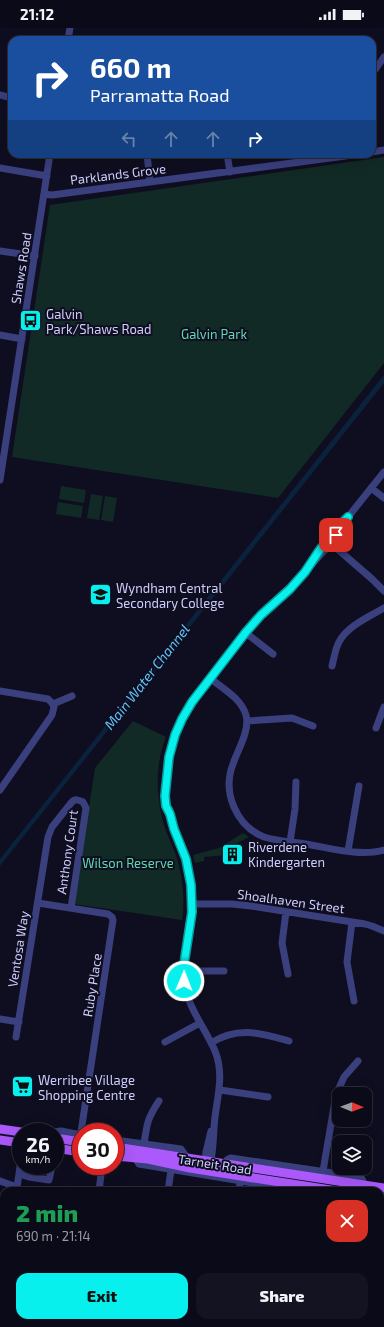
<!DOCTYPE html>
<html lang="en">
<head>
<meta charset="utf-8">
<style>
	body { margin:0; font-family:"Exo 2",sans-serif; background:#141321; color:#f1f3f6; height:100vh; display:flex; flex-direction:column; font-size:15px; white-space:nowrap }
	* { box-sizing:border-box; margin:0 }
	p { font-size:13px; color:#9a9aa2 }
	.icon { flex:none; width:22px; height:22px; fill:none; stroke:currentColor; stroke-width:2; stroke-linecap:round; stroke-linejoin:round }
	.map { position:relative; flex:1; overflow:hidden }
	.sheet { position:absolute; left:0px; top:1159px; width:384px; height:140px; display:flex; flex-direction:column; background:#0b0a18; border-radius:12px 12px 0 0; box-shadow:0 4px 16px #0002,0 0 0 1px #2b2b37 }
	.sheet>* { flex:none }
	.top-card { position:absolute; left:8px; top:8px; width:368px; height:122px; border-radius:12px; box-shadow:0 4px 16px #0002,0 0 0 1px #2b2b37; background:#1a4fa0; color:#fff; overflow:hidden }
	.needle { width:26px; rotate:91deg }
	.fabs { position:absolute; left:332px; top:1059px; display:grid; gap:8px }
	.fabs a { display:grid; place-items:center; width:40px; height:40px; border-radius:8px; background:#0b0a18; box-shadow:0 4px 16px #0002,0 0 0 1px #2b2b37; font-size:20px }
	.speed { position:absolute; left:12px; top:1095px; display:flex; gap:8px; font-size:20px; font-weight:700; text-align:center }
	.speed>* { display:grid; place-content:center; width:52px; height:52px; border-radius:50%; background:#0b0a18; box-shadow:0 4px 16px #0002,0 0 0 1px #2b2b37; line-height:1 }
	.speed small { font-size:10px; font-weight:400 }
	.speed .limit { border:6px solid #d22; background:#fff; color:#111 }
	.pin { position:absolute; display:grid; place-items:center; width:34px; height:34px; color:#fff; margin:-17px; border-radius:8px; box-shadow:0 2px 6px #0006 }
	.me { position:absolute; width:44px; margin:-22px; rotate:1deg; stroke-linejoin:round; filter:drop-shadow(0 0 3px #0008) }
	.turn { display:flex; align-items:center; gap:14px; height:84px; padding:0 16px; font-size:18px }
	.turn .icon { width:52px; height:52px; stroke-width:2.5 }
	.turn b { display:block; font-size:28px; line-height:34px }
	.lanes { display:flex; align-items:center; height:38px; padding:0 16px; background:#0003; justify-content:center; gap:20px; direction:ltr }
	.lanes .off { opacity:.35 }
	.round { display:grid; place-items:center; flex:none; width:42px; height:42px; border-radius:12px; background:#141321 }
	.overview { display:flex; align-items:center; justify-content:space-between; height:68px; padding:0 16px }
	h1 { font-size:24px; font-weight:800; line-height:30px; color:#1e9e55 }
	.action { display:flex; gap:8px; margin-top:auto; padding:8px 16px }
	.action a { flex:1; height:46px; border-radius:12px; background:#08f0ed; color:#111; font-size:16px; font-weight:800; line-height:46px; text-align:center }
	.action a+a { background:#141321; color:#f1f3f6 }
	.status { display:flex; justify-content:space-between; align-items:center; height:28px; padding:0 20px; background:#0b0a18; direction:ltr }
	.status svg { height:11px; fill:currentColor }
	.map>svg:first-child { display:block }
	.green { fill:#112a26 }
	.water { fill:#0b223c }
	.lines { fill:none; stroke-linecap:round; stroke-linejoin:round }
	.minor { stroke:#3a3f7e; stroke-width:7 }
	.major { stroke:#ab59fa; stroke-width:9 }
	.route-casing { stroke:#059c9a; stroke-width:10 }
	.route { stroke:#08f0ed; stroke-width:7 }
	.labels { text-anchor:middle; stroke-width:4; stroke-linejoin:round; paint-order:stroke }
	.street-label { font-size:13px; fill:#cecefd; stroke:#0f0e20 }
	.poi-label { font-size:13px; fill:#cecefd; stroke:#0f0e20; text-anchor:start }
	.park-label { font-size:13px; fill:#5ddbad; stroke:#0f0e20 }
	.water-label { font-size:14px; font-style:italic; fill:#60c4fa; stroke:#0f0e20 }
</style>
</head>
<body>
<div class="status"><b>21:12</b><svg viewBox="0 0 49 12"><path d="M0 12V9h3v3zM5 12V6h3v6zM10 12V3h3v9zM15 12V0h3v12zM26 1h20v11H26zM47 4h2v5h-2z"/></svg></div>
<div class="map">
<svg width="384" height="1299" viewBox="0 0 384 1299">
	<rect width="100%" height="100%" fill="#0f0e20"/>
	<path class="green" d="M384 129V335L278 470 12 429 50 177Z
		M61 458 86 462 84 475 59 471Z
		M91 466 103 468 99 492 87 490Z
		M105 468 117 470 113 494 101 492Z
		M58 474 83 478 81 490 56 486Z
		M133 693 166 709C154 738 156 774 166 803 170 813 175 823 178 834 183 853 185 873 182 892L74 876 95 740Z
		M243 805 249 809 226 821V827L204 829V833L195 835 193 827 219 820Z"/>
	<path class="water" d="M384 347V355L0 838V831Z"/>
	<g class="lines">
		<path class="minor" d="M68 12 70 0
			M372 46 384 29
			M0 67 12 70
			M372 124 384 122
			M147 126 150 154
			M227 126 230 144
			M0 140 47 148
			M44 166 52 167 360 126
			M0 223 35 228
			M0 307 22 311
			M0 452 50 126
			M371 460 384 470
			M328 516 334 518 372 551 384 563
			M246 605 273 626
			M332 638C334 631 335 621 339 614 347 598 369 589 384 580
			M210 650C223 661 241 670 246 687 250 703 238 721 233 736 222 764 236 798 264 809 277 813 292 814 306 816 330 820 360 829 384 822
			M0 663 48 671 52 675 54 679 52 687 0 762
			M53 676 72 668
			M247 693 292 690 313 698
			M376 700 384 679
			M170 782C170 796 177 809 183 822 186 830 188 839 190 848 193 870 191 890 188 912 185 926 182 940 184 954 188 980 205 1000 215 1023 224 1045 218 1066 215 1089 213 1105 214 1121 210 1137
			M170 787C163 776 165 765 166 753 169 720 175 696 196 669L261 587 291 561 305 544 324 523 329 519 348 489 384 444
			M290 814 295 781 296 754
			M348 823 359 758
			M38 875 108 886 112 889 113 892 81 1104
			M192 876H232L251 878 365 896 372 898 384 903
			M286 884 282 915 288 946
			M352 894 347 934 354 973
			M184 943H224
			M0 991 19 994
			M16 1009 48 809 52 799 71 775C75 770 79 772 83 774L86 780 71 880
			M165 1014 200 995
			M211 1015C238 998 260 1005 289 1013
			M220 1062 268 1069
			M54 1104 61 1103 81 1107
			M115 1112 181 1121 187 1130
			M144 1116C147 1096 147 1091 159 1073
			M135 1130 139 1136 284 1160 290 1159 292 1156
			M21 1131 19 1146 29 1149 49 1152 51 1143
			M205 1136 206 1124 211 1103
			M226 1140C225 1135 226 1131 231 1130L360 1149 362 1151 365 1158
			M323 1143 336 1067 344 1049 358 1033
			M0 1153 17 1159 19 1146
			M99 1163 102 1138
			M168 1163 171 1142
			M239 1163 240 1154
			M380 1214H384
			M46 1295 53 1299
			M210 1296 244 1299
			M79 1299 80 1295
			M285 1299V1295"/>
		<path class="major" d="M0 1101 21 1104
			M55 1110 81 1114
			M0 1112 21 1115
			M115 1119 384 1160
			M55 1120 81 1124
			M115 1128 148 1131 190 1140 337 1163
			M380 1170H384"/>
	</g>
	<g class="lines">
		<defs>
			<path id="route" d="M184 953V936L192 884 191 857 186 831 174 801 170 786 166 778 165 768 169 729 175 707 182 691 192 674 246 604 261 587 290 561 305 544 321 520 330 512 336 501 348 489 336 507"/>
		</defs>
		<use href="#route" class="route-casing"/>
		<use href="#route" class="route"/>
	</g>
	<defs>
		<symbol id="bus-square" viewBox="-11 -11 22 22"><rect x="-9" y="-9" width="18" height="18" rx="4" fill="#08f0ed" stroke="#0f0e20"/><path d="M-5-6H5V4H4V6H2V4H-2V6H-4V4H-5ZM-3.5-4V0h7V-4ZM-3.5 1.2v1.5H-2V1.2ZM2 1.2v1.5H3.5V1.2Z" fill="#111"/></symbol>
		<symbol id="school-square" viewBox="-11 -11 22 22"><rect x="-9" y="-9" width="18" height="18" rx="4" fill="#08f0ed" stroke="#0f0e20"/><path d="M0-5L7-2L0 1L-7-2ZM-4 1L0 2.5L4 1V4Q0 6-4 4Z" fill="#111"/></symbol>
		<symbol id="building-square" viewBox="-11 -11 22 22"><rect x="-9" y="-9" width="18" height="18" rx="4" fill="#08f0ed" stroke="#0f0e20"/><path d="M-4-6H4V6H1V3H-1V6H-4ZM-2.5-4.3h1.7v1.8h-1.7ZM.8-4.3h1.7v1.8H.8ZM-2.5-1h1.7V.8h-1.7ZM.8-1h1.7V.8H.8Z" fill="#111"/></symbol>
		<symbol id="supermarket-square" viewBox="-11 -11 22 22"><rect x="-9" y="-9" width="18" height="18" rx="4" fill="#08f0ed" stroke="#0f0e20"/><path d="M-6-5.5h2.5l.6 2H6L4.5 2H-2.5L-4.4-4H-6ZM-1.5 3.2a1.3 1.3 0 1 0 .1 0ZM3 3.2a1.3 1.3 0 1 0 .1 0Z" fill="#111"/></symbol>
	</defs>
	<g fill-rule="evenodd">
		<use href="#bus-square" x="18" y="280" width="25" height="25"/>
		<use href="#school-square" x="88" y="554" width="25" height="25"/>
		<use href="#building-square" x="220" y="814" width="25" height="25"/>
		<use href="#supermarket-square" x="10" y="1046" width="25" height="25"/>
	</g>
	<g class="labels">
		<g class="street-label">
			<text transform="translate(118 146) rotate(-7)" y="5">Parklands Grove</text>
			<text transform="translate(21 240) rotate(-81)" y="5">Shaws Road</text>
			<text transform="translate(67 824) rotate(-82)" y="5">Anthony Court</text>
			<text transform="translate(291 873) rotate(8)" y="5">Shoalhaven Street</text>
			<text transform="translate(18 921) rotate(-81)" y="5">Ventosa Way</text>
			<text transform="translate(92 957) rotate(-81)" y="5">Ruby Place</text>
			<text transform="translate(215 1136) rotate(9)" y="5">Tarneit Road</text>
		</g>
		<g class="poi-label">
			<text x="46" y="291">Galvin<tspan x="46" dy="15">Park/Shaws Road</tspan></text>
			<text x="116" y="565">Wyndham Central<tspan x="116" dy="15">Secondary College</tspan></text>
			<text x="248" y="824">Riverdene<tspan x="248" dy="15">Kindergarten</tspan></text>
			<text x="38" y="1057">Werribee Village<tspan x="38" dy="15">Shopping Centre</tspan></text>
		</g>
		<g class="park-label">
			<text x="214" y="311">Galvin Park</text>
			<text x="128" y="840">Wilson Reserve</text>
		</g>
		<g class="water-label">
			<text transform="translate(147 649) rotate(-52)" y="5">Main Water Channel</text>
		</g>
	</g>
</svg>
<div class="fabs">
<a><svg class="needle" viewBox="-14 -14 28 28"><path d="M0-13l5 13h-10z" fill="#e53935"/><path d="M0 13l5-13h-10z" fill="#9a9aa2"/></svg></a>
<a><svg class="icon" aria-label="layers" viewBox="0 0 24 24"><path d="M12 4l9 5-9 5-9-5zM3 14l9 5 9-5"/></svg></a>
</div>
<div class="speed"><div>26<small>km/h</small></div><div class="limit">30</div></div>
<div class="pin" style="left:336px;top:507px;background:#d93025"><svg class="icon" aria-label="arrive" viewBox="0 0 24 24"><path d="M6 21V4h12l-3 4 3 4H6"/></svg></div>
<svg class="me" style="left:184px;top:953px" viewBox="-20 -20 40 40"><circle r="17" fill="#08f0ed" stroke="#fff" stroke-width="3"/><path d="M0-11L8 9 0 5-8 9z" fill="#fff"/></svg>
<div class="top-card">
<div class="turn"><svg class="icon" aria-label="right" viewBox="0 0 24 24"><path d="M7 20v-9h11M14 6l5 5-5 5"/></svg><div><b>660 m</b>Parramatta Road</div></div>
<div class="lanes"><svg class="icon off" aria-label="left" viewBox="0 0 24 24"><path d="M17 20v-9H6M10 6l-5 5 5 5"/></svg><svg class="icon off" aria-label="ahead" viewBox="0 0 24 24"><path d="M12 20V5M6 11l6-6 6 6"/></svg><svg class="icon off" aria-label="ahead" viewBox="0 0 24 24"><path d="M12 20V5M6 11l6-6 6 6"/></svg><svg class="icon" aria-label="right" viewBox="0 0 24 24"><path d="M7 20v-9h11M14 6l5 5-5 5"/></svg></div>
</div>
<section class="sheet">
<div class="overview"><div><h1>2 min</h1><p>690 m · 21:14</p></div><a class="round" style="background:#d93025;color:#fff"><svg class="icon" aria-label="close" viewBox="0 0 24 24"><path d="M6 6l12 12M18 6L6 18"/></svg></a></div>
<div class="action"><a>Exit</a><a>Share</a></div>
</section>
</div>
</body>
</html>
